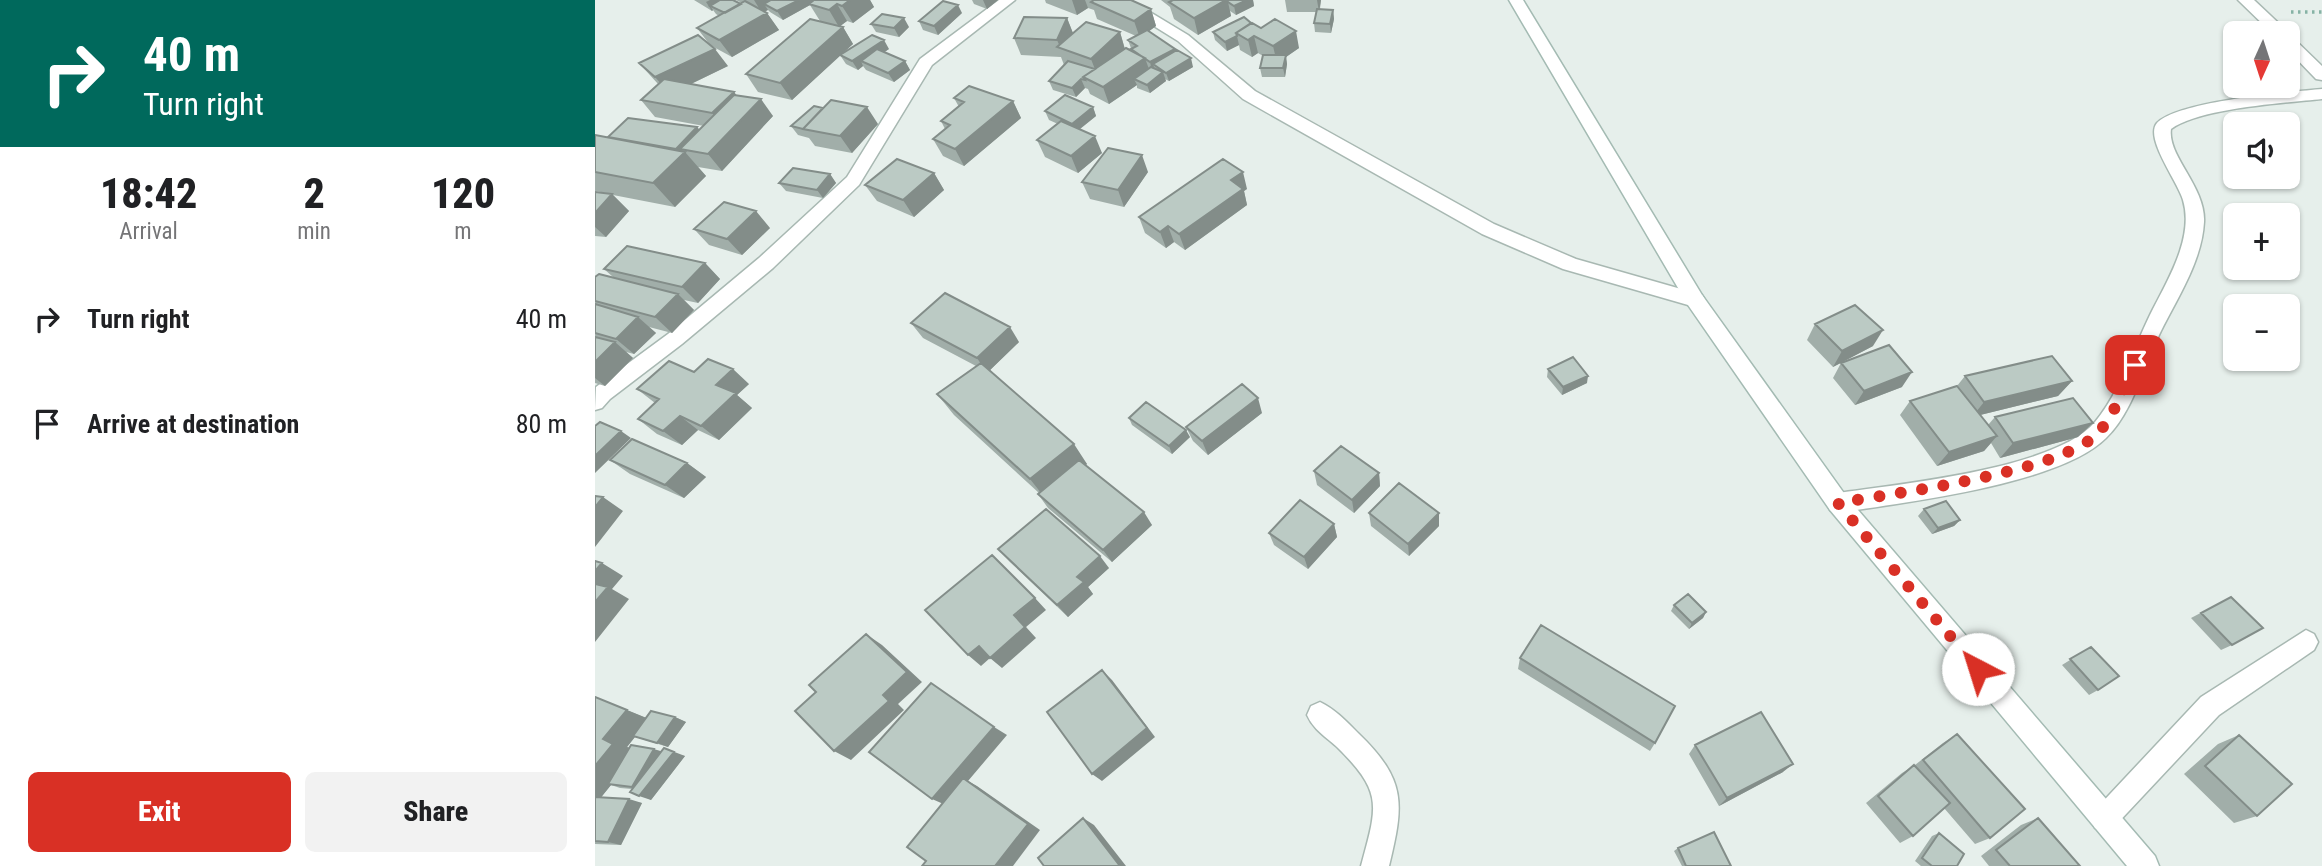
<!DOCTYPE html>
<html lang="en">
<head>
<meta charset="utf-8">
<style>
	body { margin:0; font-family:"Roboto Condensed",sans-serif; background:#f2f2f2; color:#202124; height:100vh; display:flex; flex-direction:column; font-size:26px; white-space:nowrap }
	* { box-sizing:border-box; margin:0 }
	p { font-size:23px; color:#757577 }
	.icon { flex:none; width:38px; height:38px; fill:none; stroke:currentColor; stroke-width:2; stroke-linecap:round; stroke-linejoin:round }
	.map { position:relative; flex:1; overflow:hidden }
	.drawer { display:flex; flex-direction:column; background:#fff; width:595px }
	.drawer>* { flex:none }
	.hud { background:#00695c; color:#fff; overflow:hidden }
	.needle { width:46px; rotate:183deg }
	.controls { position:absolute; left:1628px; top:21px; display:grid; gap:14px }
	.controls a { display:grid; place-items:center; width:77px; height:77px; border-radius:10px; background:#fff; box-shadow:0 2px 5px #0004; font-size:35px }
	.pin { position:absolute; display:grid; place-items:center; width:60px; height:60px; color:#fff; margin:-30px; border-radius:14px; box-shadow:0 4px 10px #0006 }
	.me { position:absolute; width:77px; margin:-38px; rotate:320deg; stroke-linejoin:round; filter:drop-shadow(0 0 5px #0008) }
	.turn { display:flex; align-items:center; gap:24px; height:147px; padding:0 28px; font-size:32px }
	.turn .icon { width:91px; height:91px; stroke-width:2.5 }
	.turn b { display:block; font-size:49px; line-height:60px }
	.eta { display:flex; justify-content:space-evenly; align-items:center; height:119px; text-align:center }
	.eta b { font-size:42px; font-weight:800; line-height:49px }
	.cta { display:flex; gap:14px; margin-top:auto; padding:14px 28px }
	.cta a { flex:1; height:80px; border-radius:10px; background:#d93025; color:#fff; font-size:28px; font-weight:800; line-height:80px; text-align:center }
	.cta a+a { background:#f2f2f2; color:#202124 }
	ul { padding:0; list-style:none }
	li { display:flex; align-items:center; gap:21px; height:105px; padding:0 28px }
	li div { flex:1 }
	li b { display:block; font-size:26px }
	li em { font-style:normal }
	main { display:flex; flex:1; min-height:0 }
	.map>svg:first-child { display:block }
	.lines { fill:none; stroke-linecap:round; stroke-linejoin:round }
	.street-casing { stroke:#a8b8b2; stroke-width:3 }
	.secondary-casing { stroke:#a4bbb3; stroke-width:3 }
	.path { stroke:#86b3a5; stroke-width:3.5; stroke-dasharray:2.5 4.5; stroke-linecap:butt }
	.street { fill:#fff; fill-rule:evenodd }
	.secondary { fill:#fff; fill-rule:evenodd }
	.wall { fill:#a1aea9 }
	.shaded-wall { fill:#838d89 }
	.building { fill:#bbcac4; stroke:#838d89; stroke-width:2 }
	.route { stroke:#d93025; stroke-width:12; stroke-dasharray:0 21.6 }
</style>
</head>
<body>
<main>
<section class="drawer">
<div class="hud">
<div class="turn"><svg class="icon" aria-label="right" viewBox="0 0 24 24"><path d="M7 20v-9h11M14 6l5 5-5 5"/></svg><div><b>40 m</b>Turn right</div></div>
</div>
<div class="eta">
<div><b>18:42</b><p>Arrival</p></div>
<div><b>2</b><p>min</p></div>
<div><b>120</b><p>m</p></div>
</div>
<ul>
<li><svg class="icon" aria-label="right" viewBox="0 0 24 24"><path d="M7 20v-9h11M14 6l5 5-5 5"/></svg><div><b>Turn right</b></div><em>40 m</em></li>
<li><svg class="icon" aria-label="arrive" viewBox="0 0 24 24"><path d="M6 21V4h12l-3 4 3 4H6"/></svg><div><b>Arrive at destination</b></div><em>80 m</em></li>
</ul>
<div class="cta"><a>Exit</a><a>Share</a></div>
</section>
<div class="map">
<svg width="1727" height="866" viewBox="0 0 1727 866">
	<rect width="100%" height="100%" fill="#e6efeb"/>
	<g class="lines">
		<defs>
			<path id="street" d="M404 0H420L337 65 264 185 178 268 87 344 15 399 7 408 0 410 1 387 73 334 164 258 252 177 325 59Z
				M517 0H535L593 35 660 91 899 224 981 259 1107 295 1110 300 1107 305 1100 307 968 269 887 234 648 99 583 41Z
				M1643 0H1659L1694 33H1677Z
				M1692 35 1697 37 1727 66V80L1721 79 1692 49Z
				M1727 89V99C1690 103 1605 108 1576 129 1572 156 1611 187 1609 222 1607 262 1581 300 1564 335 1548 368 1538 412 1511 438 1464 485 1309 502 1243 513L1235 510 1232 503 1235 496 1243 493C1305 484 1460 469 1500 422 1526 391 1539 346 1558 309 1574 278 1599 236 1588 200 1583 182 1549 138 1562 123 1583 101 1694 92 1727 89Z
				M1711 630 1719 634 1723 642 1719 650 1624 715 1518 828 1509 832 1500 828 1496 819 1500 810 1606 697Z
				M725 702C740 709 752 722 763 733 812 780 809 804 794 866H766C782 806 789 793 742 747 731 737 718 729 712 715L716 706Z"/>
			<path id="secondary" d="M914 0H928L1107 295 1251 496 1560 856 1564 866H1532L1235 510 1093 305Z"/>
		</defs>
		<use href="#street" class="street-casing"/>
		<use href="#secondary" class="secondary-casing"/>
		<path class="path" d="M1696 12H1727"/>
		<use href="#street" class="street"/>
		<use href="#secondary" class="secondary"/>
	</g>
	<path class="wall" d="M99 0H138L146 4 147 3 141 0H275L279 7 258 23 252 21 245 26 248 27 258 44 245 55 294 49 289 52 310 61 315 70 299 82 271 70 268 66 263 70 251 64 245 55 197 100 163 92 151 74 225 21 215 5 188 20 175 12 173 10 170 11 172 13 184 30 137 57 115 45 102 28 124 16 121 14 118 10 117 11Z
		M377 0H403L392 9 379 4Z
		M450 0H536L556 9 561 26 554 31 580 49 598 67 574 81 570 79 571 81 555 93 542 88V85L514 104 495 94 493 89 490 88 481 97 458 90 454 81 469 65 466 57 426 55 419 38 472 18 478 33 525 32 530 49 537 51 533 40 541 36 502 19 499 10 493 8 482 15 451 3Z
		M566 0H658L659 6 641 15 635 11 636 16 603 35 579 19 575 7Z
		M690 0H726L725 9 738 10 739 19 736 33 720 32 719 23 721 12H692Z
		M367 13 343 35 328 30 324 21Z
		M656 23 704 48 691 57 692 64 690 77H667L665 68 668 56 663 53 657 57 645 50 644 45 632 51 620 40 618 32Z
		M276 24 314 27 304 37 281 32Z
		M44 63 133 66 96 84 139 92 142 96 178 116 127 171 103 167 111 176 80 207 18 195 34 211 11 237 0 236V192L12 193 0 191V135L13 137 102 127 105 130 109 126 60 117 46 100 63 84Z
		M359 98 418 101 426 118 369 166 348 156 338 139 350 129 346 121 364 107Z
		M498 107 501 116 485 129 507 153 483 173 450 157 442 140 463 124 454 120 450 111Z
		M283 124 257 153 220 146 214 138 203 135 196 126Z
		M553 172 529 207 495 199 487 182Z
		M339 173 349 190 319 217 282 201 270 185Z
		M235 174 241 183 228 198 191 191 184 183Z
		M652 189 649 191 652 205 590 250 579 242 571 248 550 233 544 217Z
		M175 228 147 255 114 245 99 229Z
		M110 263 125 279 103 303 89 300 99 310 77 333 54 327 61 333 39 354 31 352 38 358 10 386 0 383V277H18L9 269Z
		M316 323 424 342 395 370 492 464 491 465 557 525 517 562 453 508 443 494 444 493 359 415 342 394 381 366 328 338Z
		M1220 324 1278 346 1238 367 1212 340Z
		M1246 363 1307 387 1260 405 1238 378Z
		M953 369 992 383 967 395 952 377Z
		M1370 376 1477 381 1463 396 1385 415 1393 425 1400 417 1483 437 1405 458 1396 443 1389 451 1342 466 1305 415 1315 401 1362 386Z
		M154 384 142 395 157 408 124 440 103 430 87 445 62 434 43 419 60 403 42 389Z
		M667 413 613 455 598 441 591 427Z
		M534 418 595 437 577 454 537 425Z
		M15 460 92 463 111 477 89 498 35 474Z
		M719 471 784 473 785 486 759 513 722 485Z
		M1329 509 1365 520 1359 526 1337 534 1323 516Z
		M774 513H844V526L814 556 776 526Z
		M739 524 742 537 713 569 679 545 674 533Z
		M403 549 514 568 493 587 498 594 473 617 415 562Z
		M1636 597 1637 645 1626 650 1596 618Z
		M1079 605 1111 612 1108 618 1094 629 1076 611Z
		M1496 647 1503 690 1494 695 1467 665Z
		M925 658 1060 743 1055 751 923 669Z
		M0 697 51 718 80 717 91 722 73 747 40 737 32 747 66 751 90 756 56 800 37 789 25 788 16 785 6 797 47 803 26 845 0 844Z
		M1362 734 1395 838 1380 844 1349 808 1318 836 1305 843 1271 803 1307 773 1320 765 1348 743Z
		M1644 735 1662 816 1639 823 1589 774 1623 744Z
		M1100 745 1188 772 1124 806 1094 754Z
		M1443 818 1485 866H1394L1386 856 1426 825Z
		M1344 833 1362 866H1326L1320 861 1337 836Z
		M1083 848 1136 866H1087L1079 851Z"/>
	<path class="shaded-wall" d="M115 0H136L115 6 118 10 117 11 111 2Z
		M159 0H189L169 4 173 10 167 13Z
		M204 0H226L214 4 215 5 188 20 182 11Z
		M255 0H275L279 7 258 23 247 6Z
		M388 0H403L392 9Z
		M477 0H490L493 8 482 15Z
		M631 0H641L633 2 636 16 603 35 599 18Z
		M652 0H658L659 6 641 15 639 6Z
		M722 0H726L724 12Z
		M242 4 252 21 244 27 234 10Z
		M363 5 367 13 343 35 339 26Z
		M556 9 561 26 545 38 539 21Z
		M738 10 739 19 736 33 735 24Z
		M172 13 184 30 137 57 124 40Z
		M309 18 314 27 304 37 299 28Z
		M472 18 479 36 466 49 462 40Z
		M248 27 258 44 197 100 185 83Z
		M701 31 704 48 691 57 692 64 690 77 688 68 682 63 678 46Z
		M525 32 530 50 501 72 496 59Z
		M642 36 644 45 632 51 630 42Z
		M659 36 663 53 657 57 653 40Z
		M289 40 294 49 272 64 266 61 268 66 263 70 257 61Z
		M120 49 133 66 75 94 60 77Z
		M580 49 583 58 558 64 560 70 557 71 555 62Z
		M550 58 556 75 539 79 542 85 514 104 508 87Z
		M596 58 598 67 574 81 571 73Z
		M310 61 315 70 299 82 293 73Z
		M568 72 571 81 555 93 552 85Z
		M486 79 490 88 481 97 477 88Z
		M139 92 152 109 131 130 117 113Z
		M166 99 178 116 127 171 113 154Z
		M418 101 426 118 369 166 360 149Z
		M272 107 283 124 257 153 245 136Z
		M498 107 501 116 481 132 477 124Z
		M102 127 116 144 85 149 89 153 90 152 111 176 80 207 58 183 87 155 81 149Z
		M500 136 507 153 483 173 476 156Z
		M547 155 553 172 529 207 523 190Z
		M648 172 652 189 649 191 652 205 590 250 584 234 636 180Z
		M339 173 349 190 319 217 308 200Z
		M235 174 241 183 228 198 222 190Z
		M17 194 34 211 11 237 0 227V213Z
		M161 211 175 228 147 255 132 239Z
		M573 226 579 242 571 248 565 232Z
		M110 263 125 279 103 303 87 287Z
		M83 294 99 310 77 333 60 317Z
		M43 317 61 333 39 354 21 339Z
		M415 327 424 342 392 373 382 358Z
		M1288 330 1278 346 1238 367 1247 351Z
		M20 342 38 358 10 386 0 378V362Z
		M138 369 154 384 142 395 157 408 124 440 106 426 121 385Z
		M1317 372 1307 387 1260 405 1269 391Z
		M993 376 992 383 967 395 968 387Z
		M1477 381 1463 396 1377 417 1389 402Z
		M663 398 667 413 613 455 607 441Z
		M85 416 103 430 87 445 68 431Z
		M1498 423 1483 437 1405 458 1418 443Z
		M591 430 595 437 577 454 574 446Z
		M26 431 36 438 0 473V456Z
		M1402 436 1389 451 1342 466 1354 452Z
		M479 444 492 464 450 498 435 479Z
		M92 463 111 477 89 498 70 485Z
		M784 473 785 486 759 513 757 500Z
		M8 497 28 511 0 547V507Z
		M549 512 557 525 517 562 508 550Z
		M844 513V526L814 556 813 544Z
		M1365 520 1359 526 1337 534 1343 528Z
		M739 524 742 537 713 569 709 557Z
		M505 556 514 568 493 587 498 594 473 617 462 605 482 577Z
		M7 563 28 576 17 589 34 599 0 642V571Z
		M440 598 451 610 431 627 441 638 407 668 395 658 386 666 373 655Z
		M1111 612 1108 618 1094 629 1097 623Z
		M271 634 287 645 327 682 303 704 309 710 256 760 239 751Z
		M507 670 517 680 560 737 507 781 497 774Z
		M32 710 54 719 32 747 42 752 13 784 16 785 0 805V766L8 739Z
		M80 717 91 722 73 747 62 743Z
		M399 727 412 735 373 781 382 786 445 830 418 866H400L353 806 337 799Z
		M69 748 90 756 56 800 44 796 49 791 37 787 59 749 71 753Z
		M1198 764 1188 772 1124 806 1132 798Z
		M34 799 47 803 26 845 13 842Z
		M488 818 499 825 531 866H525Z"/>
	<path class="building" d="M125 0H138L146 4 130 13 115 6Z
		M176 0H204L182 11 169 4Z
		M219 0H255L247 6 242 4 234 10 214 4Z
		M499 0H536L556 9 539 21 496 2Z
		M578 0H631L599 18 574 2Z
		M632 0H652L639 6 633 2Z
		M150 1 172 13 124 40 102 28Z
		M348 1 363 5 339 26 324 21Z
		M722 9 738 10 735 24 719 23Z
		M287 14 309 18 299 28 276 24Z
		M429 17 472 18 462 40 419 38Z
		M649 17 656 23 641 33 642 36 630 42 618 32Z
		M215 19 248 27 185 83 151 74Z
		M680 19 701 31 678 46 659 36 653 40 641 33 657 23 666 28Z
		M491 22 525 32 496 59 462 47Z
		M552 30 580 49 555 62 536 49 542 46 533 40Z
		M103 35 120 49 60 77 44 63Z
		M277 35 289 40 257 61 245 55Z
		M531 48 550 58 508 87 488 77Z
		M282 49 310 61 293 73 266 61Z
		M582 50 596 58 571 73 558 64Z
		M668 55H691L688 68H665Z
		M473 61 500 69 488 77 490 80 486 79 477 88 454 81Z
		M556 67 568 72 552 85 539 79Z
		M69 79 139 92 117 113 46 100Z
		M374 86 418 101 360 149 338 139 355 125 346 121 369 102 359 98Z
		M139 95 166 99 113 154 85 149Z
		M470 95 498 107 477 124 450 111Z
		M236 100 272 107 245 136 208 129Z
		M219 106 228 108 208 129 196 126Z
		M33 118 102 127 81 149 13 137Z
		M466 121 500 136 476 156 442 140Z
		M0 135 90 152 58 183 0 172Z
		M513 148 547 155 523 190 487 182Z
		M302 159 339 173 308 200 270 185Z
		M628 159 648 172 636 180 648 189 584 234 573 226 565 232 544 217Z
		M198 168 235 174 222 190 184 183Z
		M0 192 17 194 0 213Z
		M129 202 161 211 132 239 99 229Z
		M32 246 110 263 87 287 9 269Z
		M4 274 83 294 60 317 0 301V277Z
		M350 293 415 327 382 358 316 323Z
		M0 304 43 317 21 339 0 333Z
		M1260 305 1288 330 1247 351 1220 324Z
		M0 337 20 342 0 362Z
		M1294 345 1317 372 1269 391 1246 363Z
		M1457 356 1477 381 1389 402 1370 376Z
		M978 357 993 376 968 387 953 369Z
		M113 359 138 369 121 385 141 393 106 426 85 416 68 431 43 419 64 399 42 389 74 361 99 372Z
		M386 363 479 444 435 479 342 394Z
		M647 384 663 398 607 441 591 427Z
		M1362 386 1402 436 1354 452 1315 401Z
		M1478 398 1498 423 1418 443 1400 417Z
		M551 402 591 430 574 446 534 418Z
		M5 422 26 431 0 456V426Z
		M37 439 92 463 70 485 15 460Z
		M746 446 784 473 757 500 719 471Z
		M484 460 549 512 508 550 443 494Z
		M804 483 844 513 813 544 774 513Z
		M0 496 8 497 0 507Z
		M705 500 739 524 709 557 674 533Z
		M1351 501 1365 520 1343 528 1329 509Z
		M451 509 505 556 482 577 489 582 462 605 403 549Z
		M397 555 440 598 419 615 430 627 395 658 384 646 373 655 330 610Z
		M0 561 7 563 0 571Z
		M0 584 13 587 0 602Z
		M1093 594 1111 612 1097 623 1079 605Z
		M1636 597 1668 628 1637 645 1606 613Z
		M946 625 1080 706 1060 743 925 658Z
		M271 634 312 672 288 695 294 701 239 751 200 711 221 692 214 685Z
		M1496 647 1524 676 1503 690 1475 659Z
		M507 670 552 728 497 774 452 712Z
		M336 683 399 727 337 799 274 752Z
		M0 697 32 710 8 739 18 744 0 766Z
		M56 711 80 717 62 743 38 736Z
		M1166 712 1198 764 1132 798 1100 745Z
		M1362 734 1430 809 1395 838 1328 760Z
		M1644 735 1697 784 1662 816 1610 766Z
		M36 745 59 749 37 787 13 784Z
		M69 748 79 752 44 796 35 792Z
		M1319 765 1355 803 1318 836 1283 796Z
		M368 778 433 824 400 866H327L331 861 312 847Z
		M0 797 34 799 13 842 0 841Z
		M488 818 525 866H449L443 858Z
		M1443 818 1485 866H1415L1401 850Z
		M1119 832 1136 866H1091L1083 848Z
		M1344 833 1369 854 1362 866H1337L1327 858Z"/>
	<g class="lines">
		<path class="route" d="M1383 669 1243 503C1299 493 1471 472 1505 431 1520 412 1530 387 1540 365"/>
	</g>
</svg>
<div class="controls">
<a><svg class="needle" viewBox="-14 -14 28 28"><path d="M0-13l5 13h-10z" fill="#e53935"/><path d="M0 13l5-13h-10z" fill="#757577"/></svg></a>
<a><svg class="icon" aria-label="sound" viewBox="0 0 24 24"><path d="M4 9h4l5-4v14l-5-4H4zM17 9q2 3 0 6"/></svg></a>
<a>+</a>
<a>−</a>
</div>
<div class="pin" style="left:1540px;top:365px;background:#d93025"><svg class="icon" aria-label="arrive" viewBox="0 0 24 24"><path d="M6 21V4h12l-3 4 3 4H6"/></svg></div>
<svg class="me" style="left:1383px;top:669px" viewBox="-20 -20 40 40"><circle r="19" fill="#fff"/><path d="M0-13L10 11 0 6-10 11z" fill="#d93025"/></svg>
</div>
</main>
</body>
</html>
